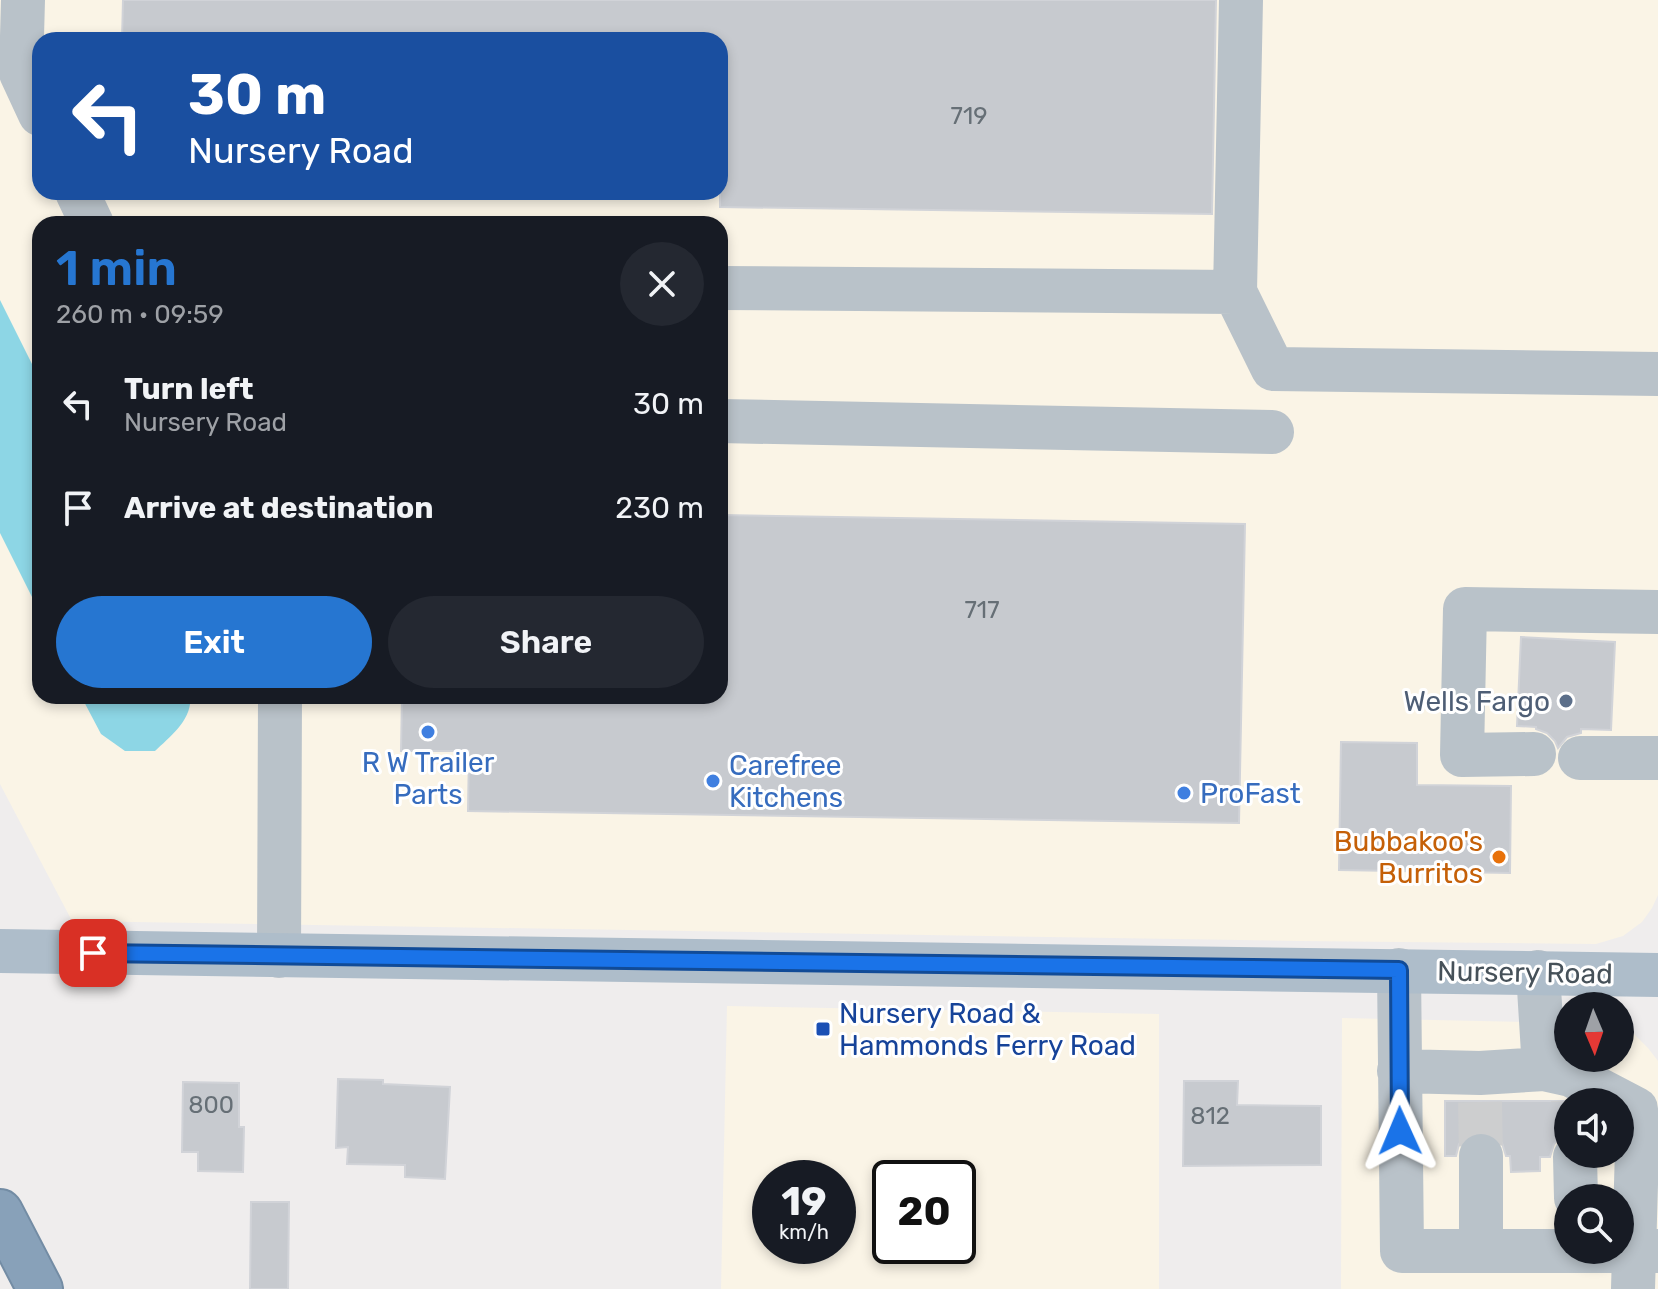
<!DOCTYPE html>
<html lang="en">
<head>
<meta charset="utf-8">
<style>
	body { margin:0; font-family:Rubik,sans-serif; background:#242831; color:#f1f3f6; height:100vh; display:flex; flex-direction:column; font-size:30px; white-space:nowrap }
	* { box-sizing:border-box; margin:0 }
	p { font-size:26px; color:#9ea1a6 }
	.icon { flex:none; width:44px; height:44px; fill:none; stroke:currentColor; stroke-width:2; stroke-linecap:round; stroke-linejoin:round }
	.map { position:relative; flex:1; overflow:hidden }
	.details { position:absolute; left:32px; top:216px; width:696px; height:488px; display:flex; flex-direction:column; background:#171b24; border-radius:24px; box-shadow:0 4px 12px #0003 }
	.details>* { flex:none }
	.top-card { position:absolute; left:32px; top:32px; width:696px; height:168px; border-radius:24px; box-shadow:0 4px 12px #0003; background:#1a4fa0; color:#fff; overflow:hidden }
	.needle { width:52px; rotate:178deg }
	.fabs { position:absolute; left:1554px; top:992px; display:grid; gap:16px }
	.fabs a { display:grid; place-items:center; width:80px; height:80px; border-radius:50%; background:#171b24; box-shadow:0 4px 12px #0003; font-size:40px }
	.speed { position:absolute; left:752px; top:1160px; display:flex; gap:16px; font-size:40px; font-weight:700; text-align:center }
	.speed>* { display:grid; place-content:center; width:104px; height:104px; border-radius:50%; background:#171b24; box-shadow:0 4px 12px #0003; line-height:1 }
	.speed small { font-size:20px; font-weight:400 }
	.speed .limit { border:4px solid #111; border-radius:12px; background:#fff; color:#111 }
	.pin { position:absolute; display:grid; place-items:center; width:68px; height:68px; color:#fff; margin:-34px; border-radius:16px; box-shadow:0 4px 12px #0006 }
	.me { position:absolute; width:88px; margin:-44px; rotate:359deg; stroke-linejoin:round; filter:drop-shadow(0 0 6px #0008) }
	.turn { display:flex; align-items:center; gap:28px; height:168px; padding:0 24px; font-size:36px }
	.turn .icon { width:104px; height:104px; stroke-width:2.5 }
	.turn b { display:block; font-size:56px; line-height:68px }
	.round { display:grid; place-items:center; flex:none; width:84px; height:84px; border-radius:42px; background:#242831 }
	.headline { display:flex; align-items:center; justify-content:space-between; height:136px; padding:0 24px }
	h1 { font-size:48px; font-weight:600; line-height:60px; color:#2676d1 }
	.action { display:flex; gap:16px; margin-top:auto; padding:16px 24px }
	.action a { flex:1; height:92px; border-radius:48px; background:#2676d1; color:#fff; font-size:32px; font-weight:600; line-height:92px; text-align:center }
	.action a+a { background:#242831; color:#f1f3f6 }
	ul { padding:0; list-style:none }
	li { display:flex; align-items:center; gap:24px; height:104px; padding:0 24px }
	li div { flex:1 }
	li b { display:block; font-size:30px }
	li em { font-style:normal }
	.map>svg:first-child { display:block }
	.commercial { fill:#faf4e6; fill-rule:evenodd }
	.water { fill:#8dd6e5 }
	.building { fill:#c7cacf; stroke:#d1d3d8; stroke-width:2 }
	.lines { fill:none; stroke-linecap:round; stroke-linejoin:round }
	.minor-tunnel { stroke:#cdcecf; stroke-width:44; stroke-dasharray:44 22; stroke-linecap:butt }
	.highway-casing { stroke:#738ca4; stroke-width:48 }
	.minor { stroke:#b9c2c9; stroke-width:44 }
	.major { stroke:#aebdca; stroke-width:44 }
	.highway { stroke:#88a1b9; stroke-width:44 }
	.route-casing { stroke:#114b97; stroke-width:20 }
	.route { stroke:#1a73e8; stroke-width:14 }
	.service-dot { fill:#5c6f8a; stroke:#fff; stroke-width:3 }
	.shop-dot { fill:#3f7fe0; stroke:#fff; stroke-width:3 }
	.food-dot { fill:#e8710a; stroke:#fff; stroke-width:3 }
	.transit-dot { fill:#1a4fb4; stroke:#fff; stroke-width:3 }
	.labels { text-anchor:middle; stroke-width:6; stroke-linejoin:round; paint-order:stroke }
	.number-label { font-size:24px; fill:#666f76 }
	.service-label { font-size:28px; fill:#4e5e75; stroke:#fff; text-anchor:end }
	.shop-label { font-size:28px; fill:#366cbe; stroke:#fff; text-anchor:start }
	.food-label { font-size:28px; fill:#c56008; stroke:#fff; text-anchor:end }
	.street-label { font-size:28px; fill:#465159; stroke:#fff }
	.transit-label { font-size:28px; fill:#164399; stroke:#fff; text-anchor:start }
</style>
</head>
<body>
<div class="map">
<svg width="1658" height="1289" viewBox="0 0 1658 1289">
	<rect width="100%" height="100%" fill="#efeded"/>
	<path class="commercial" d="M0 0H1658V895L1652 908 1642 922 1623 936 1596 944 1299 941 72 921 0 784ZM40 40H720V192H40ZM40 224H720V696H40Z
		M727 1006 1159 1014V1289H721ZM838 1178V1246H770V1178ZM958 1178V1246H890V1178Z
		M1342 1018 1568 1023V1058H1620V1027L1628 1028 1648 1048 1658 1061V1289H1341ZM1568 1102H1620V1154H1568ZM1568 1198H1620V1250H1568Z"/>
	<path class="water" d="M0 300 40 380V613L0 533Z
		M81 696H190C193 719 170 737 155 751H125L101 734Z"/>
	<path class="building" d="M123 0H1216L1212 214 720 207V40H122Z
		M720 515 1245 524 1239 823 468 811 469 751H401L402 696H720Z
		M1521 637 1615 642 1611 730 1581 729V733L1567 737 1558 748 1555 741 1547 733 1536 729V727L1517 726Z
		M1341 742 1417 743V785L1511 786 1510 873 1339 870Z
		M338 1079 383 1080V1084L450 1087 445 1179 405 1177V1165L347 1164 348 1147 336 1148Z
		M1184 1081H1238L1237 1105 1321 1106V1165L1183 1166Z
		M183 1082 239 1083V1127H244L243 1172 198 1171V1152H182Z
		M1445 1101H1567L1568 1134 1561 1136 1554 1144 1550 1157H1540V1171L1511 1172 1510 1156H1506L1502 1143 1493 1134 1482 1131 1468 1135 1459 1144 1456 1156H1445Z
		M251 1202H289L288 1289H250Z"/>
	<g class="lines">
		<path class="minor-tunnel" d="M1573 1101V1102
			M1480 1102 1481 1156"/>
		<defs>
			<path id="highway" d="M0 1212 40 1289"/>
		</defs>
		<use href="#highway" class="highway-casing"/>
		<path class="minor" d="M23 0 21 73 40 114
			M1241 0 1235 292 1273 369 1658 374
			M77 192 92 224
			M720 288 1235 292
			M720 421 1272 432
			M1534 754 1462 755 1465 609 1658 612
			M1580 758H1658
			M279 956 280 696
			M1399 970 1402 1251H1658
			M1538 972 1544 1069
			M1399 1071 1480 1073 1544 1069 1571 1075 1636 1109 1637 1149 1633 1289
			M1575 1157 1576 1198
			M1481 1251V1156"/>
		<path class="major" d="M0 951 1658 975"/>
		<use href="#highway" class="highway"/>
	</g>
	<g class="lines">
		<defs>
			<path id="route" d="M93 953 1399 970 1400 1131"/>
		</defs>
		<use href="#route" class="route-casing"/>
		<use href="#route" class="route"/>
	</g>
	<circle class="service-dot" cx="1566" cy="701" r="8"/>
	<g class="shop-dot">
		<circle cx="428" cy="732" r="8"/>
		<circle cx="713" cy="781" r="8"/>
		<circle cx="1184" cy="793" r="8"/>
	</g>
	<circle class="food-dot" cx="1499" cy="857" r="8"/>
	<rect class="transit-dot" x="815" y="1021" width="16" height="16" rx="4"/>
	<g class="labels">
		<g class="number-label">
			<text x="969" y="124">719</text>
			<text x="982" y="618">717</text>
			<text x="211" y="1113">800</text>
			<text x="1210" y="1124">812</text>
		</g>
		<g class="service-label">
			<text x="1550" y="711">Wells Fargo</text>
		</g>
		<g class="shop-label">
			<text x="428" y="772" text-anchor="middle">R W Trailer<tspan x="428" dy="32">Parts</tspan></text>
			<text x="729" y="775">Carefree<tspan x="729" dy="32">Kitchens</tspan></text>
			<text x="1200" y="803">ProFast</text>
		</g>
		<g class="food-label">
			<text x="1483" y="851">Bubbakoo's<tspan x="1483" dy="32">Burritos</tspan></text>
		</g>
		<g class="street-label">
			<text transform="translate(1525 972) rotate(1)" y="10">Nursery Road</text>
		</g>
		<g class="transit-label">
			<text x="839" y="1023">Nursery Road &amp;<tspan x="839" dy="32">Hammonds Ferry Road</tspan></text>
		</g>
	</g>
</svg>
<div class="fabs">
<a><svg class="needle" viewBox="-14 -14 28 28"><path d="M0-13l5 13h-10z" fill="#e53935"/><path d="M0 13l5-13h-10z" fill="#9ea1a6"/></svg></a>
<a><svg class="icon" aria-label="sound" viewBox="0 0 24 24"><path d="M4 9h4l5-4v14l-5-4H4zM17 9q2 3 0 6"/></svg></a>
<a><svg class="icon" aria-label="search" viewBox="0 0 24 24"><circle cx="10" cy="10" r="6"/><path d="M15 15l6 6"/></svg></a>
</div>
<div class="speed"><div>19<small>km/h</small></div><div class="limit">20</div></div>
<div class="pin" style="left:93px;top:953px;background:#d93025"><svg class="icon" aria-label="arrive" viewBox="0 0 24 24"><path d="M6 21V4h12l-3 4 3 4H6"/></svg></div>
<svg class="me" style="left:1400px;top:1131px" viewBox="-20 -20 40 40"><path d="M0-17L14 15 0 8-14 15z" fill="#1a73e8" stroke="#fff" stroke-width="4"/></svg>
<div class="top-card">
<div class="turn"><svg class="icon" aria-label="left" viewBox="0 0 24 24"><path d="M17 20v-9H6M10 6l-5 5 5 5"/></svg><div><b>30 m</b>Nursery Road</div></div>
</div>
<section class="details">
<div class="headline"><div><h1>1 min</h1><p>260 m · 09:59</p></div><a class="round"><svg class="icon" aria-label="close" viewBox="0 0 24 24"><path d="M6 6l12 12M18 6L6 18"/></svg></a></div>
<ul>
<li><svg class="icon" aria-label="left" viewBox="0 0 24 24"><path d="M17 20v-9H6M10 6l-5 5 5 5"/></svg><div><b>Turn left</b><p>Nursery Road</p></div><em>30 m</em></li>
<li><svg class="icon" aria-label="arrive" viewBox="0 0 24 24"><path d="M6 21V4h12l-3 4 3 4H6"/></svg><div><b>Arrive at destination</b></div><em>230 m</em></li>
</ul>
<div class="action"><a>Exit</a><a>Share</a></div>
</section>
</div>
</body>
</html>
